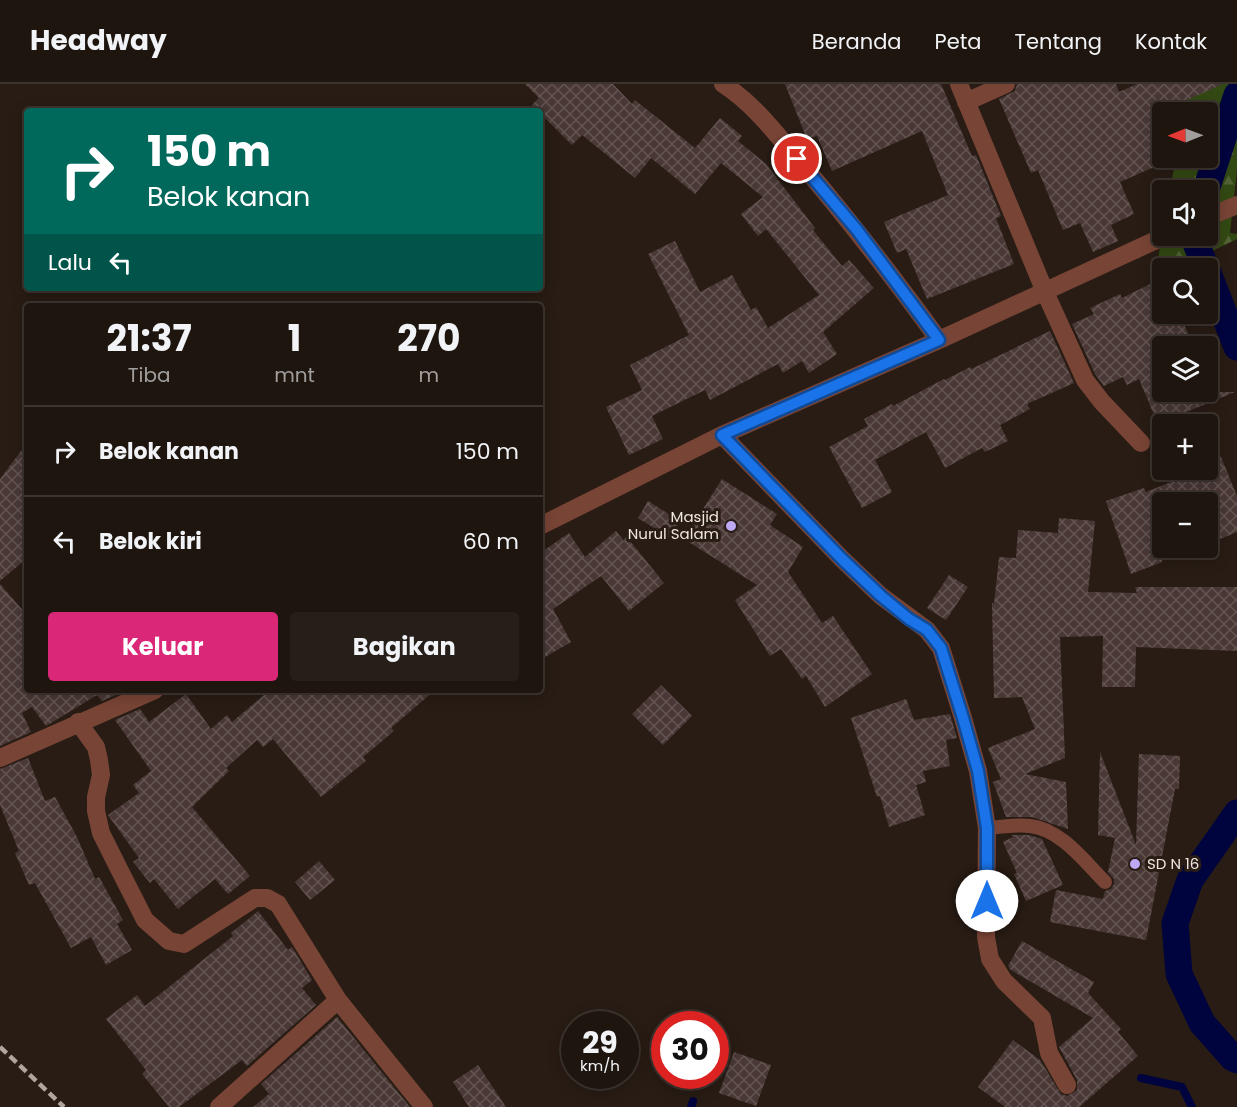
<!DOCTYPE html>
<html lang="id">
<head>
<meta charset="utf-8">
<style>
	body { margin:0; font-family:Poppins,sans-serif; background:#261e18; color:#f1f3f6; height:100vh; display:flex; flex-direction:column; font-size:22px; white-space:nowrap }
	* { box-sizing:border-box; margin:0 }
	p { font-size:20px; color:#a19f9e }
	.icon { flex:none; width:33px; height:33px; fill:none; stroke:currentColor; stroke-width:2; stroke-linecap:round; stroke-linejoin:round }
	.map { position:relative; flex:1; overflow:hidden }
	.panel { position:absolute; left:24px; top:219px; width:519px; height:390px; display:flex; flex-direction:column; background:#1e150f; border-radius:6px; box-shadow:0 3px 15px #0003,0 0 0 2px #3c342f }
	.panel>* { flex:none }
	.top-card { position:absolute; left:24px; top:24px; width:519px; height:183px; border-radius:6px; box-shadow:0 3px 15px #0003,0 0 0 2px #3c342f; background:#00695c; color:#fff; overflow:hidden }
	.needle { width:39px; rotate:269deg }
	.tools { position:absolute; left:1152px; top:18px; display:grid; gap:12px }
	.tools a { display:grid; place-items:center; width:66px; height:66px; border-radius:6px; background:#1e150f; box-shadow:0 3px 15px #0003,0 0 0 2px #3c342f; font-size:30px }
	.speed { position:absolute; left:561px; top:927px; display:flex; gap:12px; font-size:30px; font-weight:700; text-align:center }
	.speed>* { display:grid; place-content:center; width:78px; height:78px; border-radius:50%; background:#1e150f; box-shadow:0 3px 15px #0003,0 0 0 2px #3c342f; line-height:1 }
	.speed small { font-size:15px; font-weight:400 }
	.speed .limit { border:9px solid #d22; background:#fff; color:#111 }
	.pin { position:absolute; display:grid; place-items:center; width:51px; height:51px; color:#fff; margin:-26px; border:3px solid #fff; border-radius:50%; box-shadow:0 2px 6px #0007 }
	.me { position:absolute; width:66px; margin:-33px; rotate:0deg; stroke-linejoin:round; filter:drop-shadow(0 0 4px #0008) }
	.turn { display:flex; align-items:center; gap:21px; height:126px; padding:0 24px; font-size:27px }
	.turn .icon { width:78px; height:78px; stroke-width:2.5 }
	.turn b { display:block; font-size:42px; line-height:51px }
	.then { display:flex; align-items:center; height:57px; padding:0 24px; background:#0003; gap:12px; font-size:22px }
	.eta { display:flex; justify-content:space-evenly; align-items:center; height:102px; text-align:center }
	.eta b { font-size:36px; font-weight:700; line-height:42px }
	.cta { display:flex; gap:12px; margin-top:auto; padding:12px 24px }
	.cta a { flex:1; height:69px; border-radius:6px; background:#db2777; color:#fff; font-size:24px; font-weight:700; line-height:69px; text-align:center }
	.cta a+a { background:#261e18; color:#f1f3f6 }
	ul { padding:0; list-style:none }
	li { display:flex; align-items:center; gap:18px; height:90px; padding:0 24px; border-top:2px solid #3c342f }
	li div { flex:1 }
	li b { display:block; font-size:22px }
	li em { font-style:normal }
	header { display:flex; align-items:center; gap:36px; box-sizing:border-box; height:84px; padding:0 30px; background:#1e150f; border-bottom:2px solid #3c342f }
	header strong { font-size:28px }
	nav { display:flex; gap:33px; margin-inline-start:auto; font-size:21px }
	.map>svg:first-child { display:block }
	.forest { fill:url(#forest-firs) }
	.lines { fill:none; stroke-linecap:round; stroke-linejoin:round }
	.stream { stroke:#00043e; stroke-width:8 }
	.canal { stroke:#00043e; stroke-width:27 }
	.building { fill:url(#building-cross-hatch) }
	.service { stroke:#784435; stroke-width:14 }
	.minor { stroke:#784435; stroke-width:18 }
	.rail { stroke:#b0a69f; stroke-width:4.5; stroke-dasharray:9 4.5; stroke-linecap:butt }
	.route-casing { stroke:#114b97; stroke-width:15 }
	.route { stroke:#1a73e8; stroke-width:10 }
	.poi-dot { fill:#bea9f5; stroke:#281c14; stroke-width:2 }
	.labels { text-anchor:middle; stroke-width:6; stroke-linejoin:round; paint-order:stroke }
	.poi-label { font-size:15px; fill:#efe6e0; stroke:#281c14; text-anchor:end }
</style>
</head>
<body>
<header>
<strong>Headway</strong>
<nav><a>Beranda</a><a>Peta</a><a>Tentang</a><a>Kontak</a></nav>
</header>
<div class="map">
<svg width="1237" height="1023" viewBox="0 0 1237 1023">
	<defs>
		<pattern id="forest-firs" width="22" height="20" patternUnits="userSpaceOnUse" patternTransform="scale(1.5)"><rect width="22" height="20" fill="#334913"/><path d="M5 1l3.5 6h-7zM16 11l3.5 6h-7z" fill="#516335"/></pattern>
		<pattern id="building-cross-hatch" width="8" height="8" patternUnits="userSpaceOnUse" patternTransform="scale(1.5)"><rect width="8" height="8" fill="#493835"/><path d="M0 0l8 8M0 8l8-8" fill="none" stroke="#645552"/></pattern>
	</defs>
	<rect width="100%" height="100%" fill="#281c14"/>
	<path class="forest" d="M1180 0H1237V86L1230 149 1237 150V155L1177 184H1162V192L1155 196 1162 150 1208 152V106H1170L1176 74H1208V28H1178V5Z"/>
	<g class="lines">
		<path class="stream" d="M1141 994 1182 1003 1192 1023
			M691 1023 693 1017"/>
		<path class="canal" d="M1206 106 1237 11
			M1193 152 1206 184
			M1208 189 1237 263
			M1237 729 1190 796 1175 839 1179 890 1202 939 1233 974 1237 976"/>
	</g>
	<path class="building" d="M525 0H613L632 20 635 16 695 64 720 34 742 52 738 57 766 80 815 144 813 146 842 182 849 176 874 204 823 248 837 270 809 289 802 277 783 289 778 280 710 316 705 306 652 332 663 355 629 371 606 323 642 306 630 281 689 251 648 170 675 157 700 208 732 191 751 226 756 223 768 244 819 211 766 145 758 152 741 130 763 113 721 79 695 110 651 74 635 94 582 51 572 61 532 21 539 14Z
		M785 0H941L972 72 976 71 1001 132 996 134 1014 180 927 215 906 165 897 169 884 138 948 111 922 47 832 87 817 52 807 55Z
		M1017 0H1116L1119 8 1137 0H1223L1151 32 1162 58V74H1169L1170 76 1120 98 1134 130 1111 141 1118 157 1093 168 1080 139 1063 146 1038 86 1031 89 999 15 1015 7Z
		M1162 194V230H1179L1194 262H1162V308H1235L1162 338V350L1139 295 1127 301 1123 293 1104 302 1095 290 1072 240 1094 230 1090 224 1120 210 1122 214Z
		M1050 247 1074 299 1027 320 1030 325 1000 341 1008 357 985 368 982 364 945 384 926 348 875 376 892 408 862 424 829 363 868 342 864 335 892 320 893 322 944 295 945 296 970 283 971 285Z
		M1208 341 1237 412V448L1208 460V418H1162V478L1131 490 1106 417 1144 404 1146 408 1201 386H1208Z
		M27 359V474L0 497V395Z
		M722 395 777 430 770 441 803 463 788 488 822 539 833 532 872 590 825 623 806 592 802 595 781 565 770 572 735 516 757 501 684 455Z
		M648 417 680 437 670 454 638 434Z
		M1059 434 1095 437 1088 508 1137 509 1135 503H1237V567L1136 563 1135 603H1102L1103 552 1060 553 1065 674 1025 690 1066 698 1068 745 1032 733H1006L993 698 1001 695 988 664 1035 645 1022 613 994 614 992 519 994 520 999 473 1016 474 1018 446 1058 449Z
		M616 447 624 457 626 452 664 499 629 527 601 492 553 525 571 558 540 576V469L569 449 585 473Z
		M949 491 968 503 946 536 927 524Z
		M0 500 27 531V606H127L102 617 97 611 46 642 32 623 22 629 31 648 0 662Z
		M661 601 692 632 663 661 632 630Z
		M270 606H435L391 644 394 647 363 673 366 677 321 713 273 655 263 663 257 656 226 684 229 687 192 723 250 792 228 810 215 795 178 825 154 795 150 799 133 778 139 774 108 731 139 709 133 701 151 687 115 636 140 625 149 638 186 610 211 645 227 631 232 638Z
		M906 615 914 636 950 630 957 654 946 656 950 682 923 687 926 698 916 701 925 731 889 743 880 712 877 713 851 634Z
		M1100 668 1136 761 1139 670 1180 672 1179 705H1175L1146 856 1050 838 1056 806 1103 815 1105 807 1111 805 1114 800V795L1108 788 1115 754 1098 751Z
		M28 674 45 717 55 713 77 753 95 795 99 793 123 836 117 840 132 866 106 881 91 853 71 864 35 799 29 801 15 769 19 767 0 721V685Z
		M1012 751H1029L1042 755 1063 801 1026 817 1014 790 1017 789 1003 758 1013 753Z
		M319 777 335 796 310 816 295 798Z
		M258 827 288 866 292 863 312 896 302 904 316 921 247 982 242 976 179 1023H169L142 990 146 986 106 935 137 911 145 922 233 852 231 849Z
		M1022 857 1094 898 1088 909 1121 945 1118 948 1138 972 1079 1023H1005L978 1003 1013 956 1040 976 1061 1010 1067 1012 1077 1006V996L1059 963 1093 934 1011 886 1008 882Z
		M337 933 410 1023H253L269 1010 261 1000Z
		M734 968 771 981 756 1022 719 1009Z
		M478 981 506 1023H469L453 998Z"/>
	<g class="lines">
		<path class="service" d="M987 744C1001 743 1016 740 1030 742 1061 745 1085 778 1105 798"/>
		<path class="minor" d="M723 0C757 22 780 55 806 85 853 141 896 197 939 256
			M959 0 1045 208 1085 296 1102 318 1141 359
			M966 18 1006 0
			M1208 133 1237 121
			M722 351 842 475 881 512 927 546 941 564 963 634 978 687 987 744 986 853 990 875 1004 897 1042 934 1049 969 1067 1001
			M540 442 722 351 939 256 1165 152
			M78 638 96 663 99 676 101 691 96 713V727L101 749 117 781 145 836 169 857 184 860 255 814H267L278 820 338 916 424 1023
			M0 674 155 606
			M219 1023 338 916"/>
		<path class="rail" d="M0 963 64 1023"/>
	</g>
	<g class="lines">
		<defs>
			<path id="route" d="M797 75 857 146 939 256 722 351 842 475 881 512 909 535 927 546 941 564 963 634 978 687 987 744V817"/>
		</defs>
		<use href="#route" class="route-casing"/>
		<use href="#route" class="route"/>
	</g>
	<g class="poi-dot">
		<circle cx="731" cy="442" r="6"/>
		<circle cx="1135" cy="780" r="6"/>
	</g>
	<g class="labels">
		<g class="poi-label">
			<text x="719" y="438">Masjid<tspan x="719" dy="17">Nurul Salam</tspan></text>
			<text x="1147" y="785" text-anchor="start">SD N 16</text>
		</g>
	</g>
</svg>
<div class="tools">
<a><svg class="needle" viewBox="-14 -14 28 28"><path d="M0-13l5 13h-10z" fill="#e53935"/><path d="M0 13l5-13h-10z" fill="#a19f9e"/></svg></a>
<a><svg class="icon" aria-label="sound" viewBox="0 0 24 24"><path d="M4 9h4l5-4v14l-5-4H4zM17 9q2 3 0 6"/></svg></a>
<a><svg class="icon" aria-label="search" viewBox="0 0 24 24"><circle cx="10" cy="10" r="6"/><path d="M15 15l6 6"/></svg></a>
<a><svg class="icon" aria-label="layers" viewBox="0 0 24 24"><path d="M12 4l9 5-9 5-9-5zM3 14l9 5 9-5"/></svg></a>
<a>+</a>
<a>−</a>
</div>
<div class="speed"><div>29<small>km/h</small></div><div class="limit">30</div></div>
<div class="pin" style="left:797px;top:75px;background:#d93025"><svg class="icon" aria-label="arrive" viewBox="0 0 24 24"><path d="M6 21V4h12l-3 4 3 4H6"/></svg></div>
<svg class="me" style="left:987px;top:817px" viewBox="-20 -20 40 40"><circle r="19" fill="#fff"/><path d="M0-13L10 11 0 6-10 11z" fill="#1a73e8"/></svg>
<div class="top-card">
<div class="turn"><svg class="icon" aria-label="right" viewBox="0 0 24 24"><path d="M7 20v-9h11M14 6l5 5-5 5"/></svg><div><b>150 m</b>Belok kanan</div></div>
<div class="then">Lalu<svg class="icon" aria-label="left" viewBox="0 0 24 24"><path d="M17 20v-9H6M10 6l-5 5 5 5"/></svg></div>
</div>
<section class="panel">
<div class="eta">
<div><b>21:37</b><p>Tiba</p></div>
<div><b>1</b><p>mnt</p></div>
<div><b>270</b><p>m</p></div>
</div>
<ul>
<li><svg class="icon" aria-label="right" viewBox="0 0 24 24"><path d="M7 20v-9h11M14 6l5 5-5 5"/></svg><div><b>Belok kanan</b></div><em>150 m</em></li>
<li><svg class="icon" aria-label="left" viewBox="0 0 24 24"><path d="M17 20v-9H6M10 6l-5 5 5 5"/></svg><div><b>Belok kiri</b></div><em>60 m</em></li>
</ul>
<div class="cta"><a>Keluar</a><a>Bagikan</a></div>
</section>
</div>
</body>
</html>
